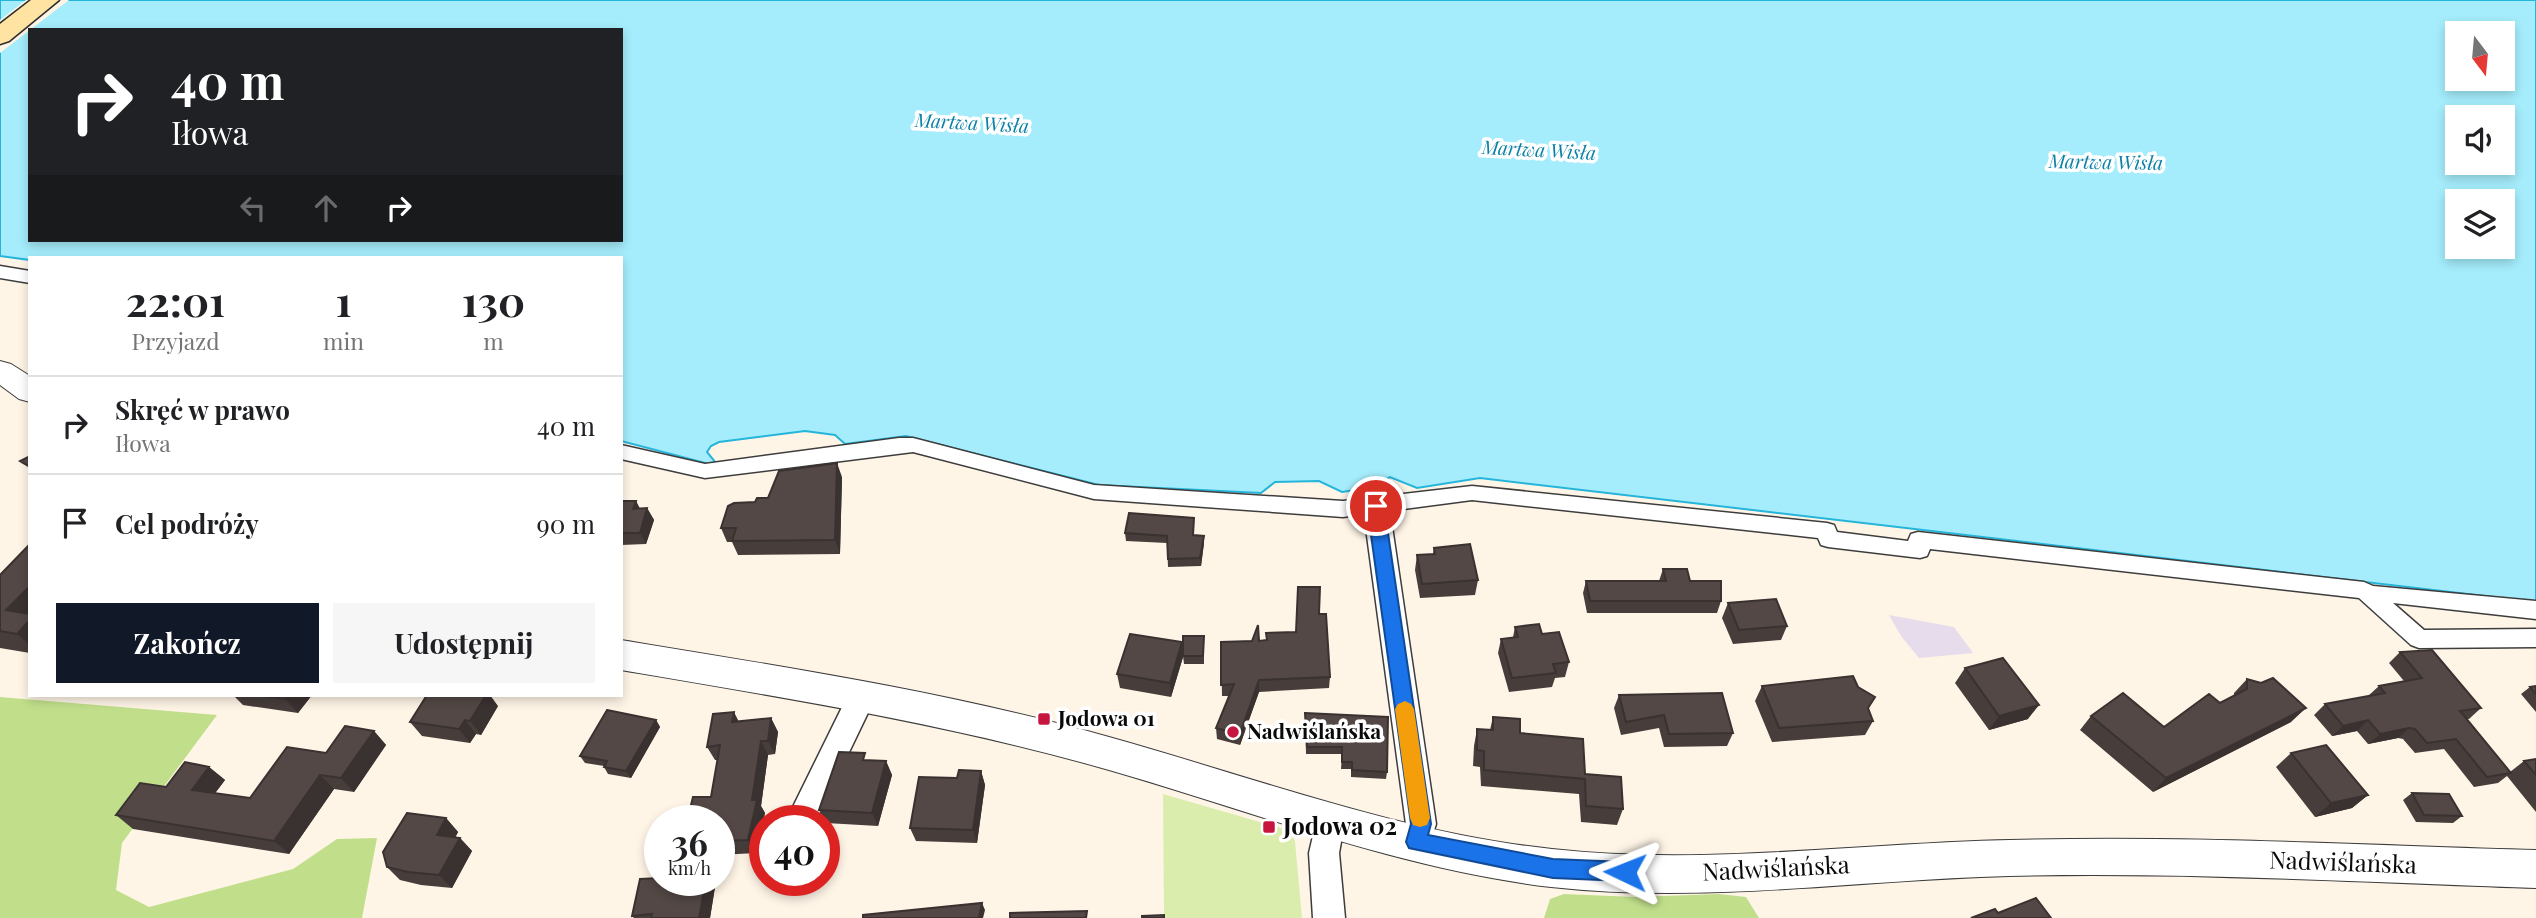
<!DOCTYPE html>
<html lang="pl">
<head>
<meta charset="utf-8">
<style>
	body { margin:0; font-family:"Playfair Display",serif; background:#f6f6f6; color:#202124; height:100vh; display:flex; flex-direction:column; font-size:26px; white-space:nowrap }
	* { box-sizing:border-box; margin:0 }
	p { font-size:23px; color:#757577 }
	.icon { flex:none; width:38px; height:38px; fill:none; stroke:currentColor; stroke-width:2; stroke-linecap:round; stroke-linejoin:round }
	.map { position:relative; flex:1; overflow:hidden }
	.panel { position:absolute; left:28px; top:256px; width:595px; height:441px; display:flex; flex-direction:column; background:#fff; border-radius:0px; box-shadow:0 4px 10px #0003 }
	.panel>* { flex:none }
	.top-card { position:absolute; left:28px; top:28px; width:595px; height:214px; border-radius:0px; box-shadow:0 4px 10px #0003; background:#202124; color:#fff; overflow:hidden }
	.needle { width:46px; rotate:164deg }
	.buttons { position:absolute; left:2445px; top:21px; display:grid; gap:14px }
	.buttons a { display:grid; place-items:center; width:70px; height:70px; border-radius:0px; background:#fff; box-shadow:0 4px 10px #0003; font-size:35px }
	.speed { position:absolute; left:644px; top:805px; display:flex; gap:14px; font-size:35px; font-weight:700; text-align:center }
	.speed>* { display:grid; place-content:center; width:91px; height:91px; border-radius:50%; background:#fff; box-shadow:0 4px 10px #0003; line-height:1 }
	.speed small { font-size:18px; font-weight:400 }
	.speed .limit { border:10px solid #d22; background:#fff; color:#111 }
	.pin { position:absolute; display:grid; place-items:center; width:60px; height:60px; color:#fff; margin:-30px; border:4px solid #fff; border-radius:50%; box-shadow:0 2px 7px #0007 }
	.me { position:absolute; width:77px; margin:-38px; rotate:272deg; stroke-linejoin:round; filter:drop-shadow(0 0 5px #0008) }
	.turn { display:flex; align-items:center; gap:24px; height:147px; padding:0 28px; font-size:32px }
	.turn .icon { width:91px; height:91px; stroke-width:2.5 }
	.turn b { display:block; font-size:49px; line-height:60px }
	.lanes { display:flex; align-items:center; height:66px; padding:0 28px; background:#0003; justify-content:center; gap:35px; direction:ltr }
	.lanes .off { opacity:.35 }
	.eta { display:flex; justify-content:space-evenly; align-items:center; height:119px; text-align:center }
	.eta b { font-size:42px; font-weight:700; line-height:49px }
	.button { display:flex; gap:14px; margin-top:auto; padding:14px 28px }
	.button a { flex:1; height:80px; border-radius:0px; background:#111827; color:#fff; font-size:28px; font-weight:700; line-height:80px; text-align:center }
	.button a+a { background:#f6f6f6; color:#202124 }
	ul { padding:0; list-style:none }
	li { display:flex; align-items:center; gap:21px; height:98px; padding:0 28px; border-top:2px solid #e0e0e0 }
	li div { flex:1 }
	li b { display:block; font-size:26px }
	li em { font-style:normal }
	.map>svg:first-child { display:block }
	.industrial { fill:#e6dceb }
	.green { fill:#daedad }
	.forest { fill:#c1df8b }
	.water { fill:#a5edfc; stroke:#25b5db; stroke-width:2; fill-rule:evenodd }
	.pier { fill:#fff5e7 }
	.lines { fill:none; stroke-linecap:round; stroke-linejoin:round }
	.pedestrian-casing { stroke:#3d3d3d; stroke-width:3 }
	.minor-casing { stroke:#3d3d3d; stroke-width:3 }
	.tertiary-casing { stroke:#3d3d3d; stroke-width:2 }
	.secondary-casing { stroke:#2c2c2c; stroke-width:3 }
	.pedestrian { fill:#fff; fill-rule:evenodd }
	.minor { fill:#fff; fill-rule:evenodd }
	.tertiary { fill:#fff; fill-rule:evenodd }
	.secondary { fill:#ffe3a2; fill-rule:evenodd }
	.wall { fill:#473e3b }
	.shaded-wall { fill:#3a3230 }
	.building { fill:#534845; stroke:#3a3230; stroke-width:2 }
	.route { fill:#1a73e8; stroke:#114b97; stroke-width:2 }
	.slow { fill:#f59e0b }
	.poi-dot { fill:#c61640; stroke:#fff; stroke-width:2.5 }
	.labels { text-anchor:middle; stroke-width:7; stroke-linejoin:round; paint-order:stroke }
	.far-water-label { font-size:19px; font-style:italic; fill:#0980a6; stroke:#fff }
	.poi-label { font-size:21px; font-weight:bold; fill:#0a0a0a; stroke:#fff; text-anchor:start }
	.near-poi-label { font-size:24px; font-weight:bold; fill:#0a0a0a; stroke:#fff; text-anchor:start }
	.near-street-label { font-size:24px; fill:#0a0a0a; stroke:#fff }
</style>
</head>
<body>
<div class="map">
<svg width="2536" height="918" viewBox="0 0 2536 918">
	<rect width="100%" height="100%" fill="#fff5e7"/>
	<path class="industrial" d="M1889 615 1954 627 1973 653 1919 658 1901 636Z"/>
	<path class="green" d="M1163 794 1288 830 1295 841 1302 918H1164Z"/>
	<path class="forest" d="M0 697 217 715 122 843 116 890 149 907 293 869 337 839 377 838 362 918H0Z
		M1564 894 1635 897 1719 894 1746 897 1759 918H1544L1550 899Z"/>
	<path class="water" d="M0 0H2536V602L1480 478 1417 488 1390 477 1369 488 1342 492 1319 481 1275 482 1261 493 1099 485 906 436 845 444 835 435 805 431 719 442 711 446 707 452 716 463 709 464 621 441V257H30V260L0 256ZM30 30H621V240H30ZM2457 33H2502V79H2457ZM2457 117H2502V163H2457ZM2457 201H2502V247H2457Z"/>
	<path class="pier" d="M26 0H69L0 53V20Z"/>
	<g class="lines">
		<defs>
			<path id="pedestrian" d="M0 266 30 271V283L0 278Z
				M899 438H913L1094 485 1343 501 1472 486 1827 523 1834 525 1837 532 1908 541 1911 534 1918 532 2364 582 2373 586 2536 601V619L2393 603 2424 630 2536 629V647L2419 648 2411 645 2359 598 1930 549 1927 556 1920 558 1828 547 1821 545 1818 538 1472 500 1343 517 1094 499 913 452 705 478 621 459V445L705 464Z"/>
			<path id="minor" d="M1376 496 1385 499 1389 506 1436 824 1427 852 1416 856 1405 852 1401 842 1406 824 1363 506 1367 499Z
				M862 684 872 687 876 696 816 821H786L852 687Z
				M1330 806 1341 810 1345 820 1339 853 1345 918H1313L1309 853 1319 810Z"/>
			<path id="tertiary" d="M0 361 11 364 30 376V402L19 399 0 385Z
				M621 640C785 667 949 692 1109 737 1256 778 1400 833 1552 849 1704 866 1857 843 2010 840 2185 835 2361 845 2536 850V888C2361 882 2185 872 2009 876 1857 880 1704 904 1551 887 1399 869 1255 812 1109 770 949 724 785 698 621 670Z"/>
			<path id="secondary" d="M31 0H59L9 41 0 44V24Z"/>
		</defs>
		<use href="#pedestrian" class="pedestrian-casing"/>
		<use href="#minor" class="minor-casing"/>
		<use href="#tertiary" class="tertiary-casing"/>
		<use href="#secondary" class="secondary-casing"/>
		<use href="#pedestrian" class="pedestrian"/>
		<use href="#minor" class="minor"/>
		<use href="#tertiary" class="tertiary"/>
		<use href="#secondary" class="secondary"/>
	</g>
	<path class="wall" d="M842 477 840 554 738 555 732 542H727L721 528 755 502Z
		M621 501H636L640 509 647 508 654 520 646 544 621 545Z
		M1194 518V535L1204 543 1201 566 1168 567 1167 543 1126 541 1125 533Z
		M30 544V653L0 648V575Z
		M1434 548 1478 580 1475 595 1420 598 1415 570 1417 555 1433 554Z
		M1663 569 1690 581 1721 601 1717 613H1587L1583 593 1586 581H1659Z
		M1728 603 1787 626 1781 640 1733 644 1722 618Z
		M1319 614 1330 677 1329 688 1259 692 1240 745 1217 739 1216 728 1229 696H1222L1221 642 1266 640 1296 632Z
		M1515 627 1542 634 1569 662 1565 677 1555 678 1552 687 1509 692 1498 653 1501 639 1513 637Z
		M1204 636V664H1184L1183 656Z
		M2400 652 2481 708 2469 719H2467L2510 772 2524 761 2536 759V812L2507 776 2498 783 2474 787 2444 749 2415 753 2403 739 2398 738 2368 744 2357 731 2332 736 2314 715 2325 704 2368 696 2379 686 2404 681 2389 663Z
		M1183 657 1171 697 1120 688 1117 674Z
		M1965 668 2028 719 1989 730 1955 683Z
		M2247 679 2291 722 2153 792 2080 730 2091 716 2164 727 2220 703 2234 696V693Z
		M1762 686 1858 687 1873 721 1865 735 1772 742 1755 701Z
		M2536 686V712L2521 694 2530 687Z
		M233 695H312L298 713 243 705Z
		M1619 695 1733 733 1727 746 1664 747 1659 728 1621 735 1614 708Z
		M498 706 481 735 476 734 470 743 422 736 410 722Z
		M1305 713 1387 772 1386 779 1351 777V769H1341L1342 754H1306Z
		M1493 717 1520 733 1585 774 1623 809 1617 825 1581 822 1579 794 1481 786 1480 767 1473 766 1474 746 1477 729 1490 730Z
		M771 718 778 732 775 754 768 755 761 806 765 813 756 853 719 855V821L711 797 718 760H715L707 747 739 721Z
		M656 720 660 727 631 778 608 774 604 767V766L585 763 580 756Z
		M374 731 386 745 354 792 334 789 289 854 133 829 116 815 166 787 209 767 225 780 215 793 250 798 326 753Z
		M2291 753 2368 795 2352 808 2315 817 2276 767Z
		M868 760 886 761 892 775 878 826 826 823 819 810Z
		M981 771 985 785 977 843 916 841 910 828 957 778Z
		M2412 793 2462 816 2453 823 2416 822 2403 800Z
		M446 818 458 832 455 838H460L472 851 452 888 421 885 400 880 387 867Z
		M660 880H711L715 887 710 918H634L632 916Z"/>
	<path class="shaded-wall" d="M837 463 842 477 840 554 835 540Z
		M636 501 642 513 633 509Z
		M647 508 654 520 646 544 640 533Z
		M1204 536V543L1201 566 1200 558Z
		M30 586V645L17 634 6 610Z
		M1182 642 1183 657 1171 697 1170 683Z
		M1259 680V692L1240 745V734Z
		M288 695H312L298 713 285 699Z
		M486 695H490L498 706 481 735 470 721Z
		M2039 705 2028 719 1989 730 1999 716Z
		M2306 708 2291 722 2153 792 2166 778Z
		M734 712 741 726 732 722Z
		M771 718 778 732 775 754 768 741Z
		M465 720 476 734 470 743 459 729Z
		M656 720 660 727 631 778 626 771Z
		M2368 720 2357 731 2332 736 2343 726Z
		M2409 728 2398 738 2368 744 2380 734Z
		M374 731 386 745 354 792 341 778Z
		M761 741 768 755 761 806 765 813 756 853 748 840 752 800Z
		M886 761 892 775 878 826 872 813Z
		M209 767 225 780 207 804 192 790Z
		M981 771 985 785 977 843 973 830Z
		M320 775 334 789 289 854 274 841Z
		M2368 795 2352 808 2315 817 2331 803Z
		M446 818 458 832 449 848 437 835Z
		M460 838 472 851 452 888 439 875Z
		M706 880H711L715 887 710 918H699Z
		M982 903 985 910 983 918H979Z"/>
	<path class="building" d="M30 456V467L20 461Z
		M837 463 835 540 732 541 736 528H721L728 506 734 503 755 502 757 498H768L779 471Z
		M621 501H636L633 509 647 508 640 533H621Z
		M1129 513 1194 518 1193 535 1204 536 1200 558 1168 559 1167 536 1125 533Z
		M30 544V586L6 610 30 614V620L17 634 0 631V575Z
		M1470 544 1478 580 1422 584 1417 555 1435 554 1434 548Z
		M1663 569H1687L1690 581H1721V601H1590L1586 581H1666Z
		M1298 587H1320L1319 614H1326L1330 677 1259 680 1240 734 1216 728 1234 684 1221 685V642L1252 641 1258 625 1259 641 1267 640 1266 633 1296 632Z
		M1776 599 1787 626 1739 630 1728 603Z
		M1539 624 1542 634 1559 632 1569 662 1553 664 1556 673 1512 678 1501 639 1518 637 1515 627Z
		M1130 634 1182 642 1170 683 1117 674Z
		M1183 636H1204L1203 656H1183Z
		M2432 650 2481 708 2460 711 2511 773 2487 777 2456 739 2427 743 2415 729 2409 728 2380 734 2368 720 2343 726 2325 704 2385 693 2379 686 2422 678 2400 652Z
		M2003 658 2039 705 1999 716 1965 668Z
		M1853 676 1858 687 1875 697 1868 708 1873 721 1779 728 1762 686Z
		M2273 678 2306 708 2166 778 2091 716 2123 693 2164 727 2209 694 2220 703 2247 689V679L2261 683Z
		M2536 686V694L2530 687Z
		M1722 693 1733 733 1669 734 1664 715 1626 722 1619 695Z
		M256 695H288L285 699Z
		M427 695H486L470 721 465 720 459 729 410 722Z
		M607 710 656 720 626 771 604 767 607 761 580 756Z
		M734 712 732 722 771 718 768 741H761L752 800H757L748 840 719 841V821H687L693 797H711L720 745 707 747 713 714Z
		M1305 713 1388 717 1387 772 1352 770V762H1342V747H1307Z
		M1493 717 1520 719V733L1583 739 1585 774 1621 777 1623 809 1586 806 1585 779 1484 770V751L1477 750V729L1493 730Z
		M345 726 374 731 341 778 320 775 274 841 116 815 140 783 166 787 185 762 209 767 192 790 250 798 287 747 326 753Z
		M2326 745 2368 795 2331 803 2291 753Z
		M839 752 865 753 863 760 886 761 872 813 819 810Z
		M2536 759V775L2524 761Z
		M959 770 981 771 973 830 910 828 919 777 957 778Z
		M2412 793 2449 794 2462 816 2424 815Z
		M407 813 446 818 437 835 460 838 439 875 408 872 387 867 383 852Z
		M660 878V880H706L699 918H651L652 914 632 916 640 879Z
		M2036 898 2051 918H1971L1995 909 1998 913Z
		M982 903 979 918H863V915Z
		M1087 911 1086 918H1010V913Z
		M1164 915V918H1142V916Z"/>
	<path class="route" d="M1376 500 1384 506 1431 824 1428 835 1553 859 1625 862 1633 865 1635 872 1633 878 1625 881 1553 878 1409 848 1406 842 1411 824 1367 506Z"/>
	<path class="slow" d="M1405 701 1411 704 1414 709 1430 818 1427 825 1420 827 1413 825 1410 818 1395 709 1398 704Z"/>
	<g class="poi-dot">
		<rect x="1037" y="712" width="14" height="14" rx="3.5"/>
		<circle cx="1233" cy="732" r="7"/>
		<rect x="1262" y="820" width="14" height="14" rx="3.5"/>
	</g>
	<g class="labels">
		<g class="far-water-label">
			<text transform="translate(972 123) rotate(3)" y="7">Martwa Wisła</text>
			<text transform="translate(1539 150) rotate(3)" y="7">Martwa Wisła</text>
			<text transform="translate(2106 162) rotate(1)" y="7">Martwa Wisła</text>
		</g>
		<g class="poi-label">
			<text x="1058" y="726">Jodowa 01</text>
			<text x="1247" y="739">Nadwiślańska</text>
		</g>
		<g class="near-poi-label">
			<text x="1283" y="835">Jodowa 02</text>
		</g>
		<g class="near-street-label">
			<text transform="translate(2343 863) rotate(2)" y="8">Nadwiślańska</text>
			<text transform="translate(1776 869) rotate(-3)" y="8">Nadwiślańska</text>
		</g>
	</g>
</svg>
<div class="buttons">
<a><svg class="needle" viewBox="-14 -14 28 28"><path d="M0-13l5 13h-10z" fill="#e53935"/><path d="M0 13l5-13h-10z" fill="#757577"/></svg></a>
<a><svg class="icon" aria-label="sound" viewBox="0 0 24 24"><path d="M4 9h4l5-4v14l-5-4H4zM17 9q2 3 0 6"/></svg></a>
<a><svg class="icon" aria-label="layers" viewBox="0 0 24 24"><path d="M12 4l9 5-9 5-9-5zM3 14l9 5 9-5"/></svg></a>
</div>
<div class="speed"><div>36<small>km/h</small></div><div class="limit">40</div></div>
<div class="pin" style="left:1376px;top:506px;background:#d93025"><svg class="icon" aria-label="arrive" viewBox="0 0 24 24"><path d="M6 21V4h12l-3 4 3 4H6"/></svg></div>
<svg class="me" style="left:1625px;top:872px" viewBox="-20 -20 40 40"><path d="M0-17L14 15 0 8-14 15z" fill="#1a73e8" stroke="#fff" stroke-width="4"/></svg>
<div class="top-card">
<div class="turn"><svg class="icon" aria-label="right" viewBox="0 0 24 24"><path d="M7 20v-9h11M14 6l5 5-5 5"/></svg><div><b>40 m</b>Iłowa</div></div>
<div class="lanes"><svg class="icon off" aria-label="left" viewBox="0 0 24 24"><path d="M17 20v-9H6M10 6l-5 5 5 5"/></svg><svg class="icon off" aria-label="ahead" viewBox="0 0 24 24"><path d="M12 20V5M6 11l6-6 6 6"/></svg><svg class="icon" aria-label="right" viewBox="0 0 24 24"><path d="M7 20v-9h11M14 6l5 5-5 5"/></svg></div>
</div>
<section class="panel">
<div class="eta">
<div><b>22:01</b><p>Przyjazd</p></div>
<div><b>1</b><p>min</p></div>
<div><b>130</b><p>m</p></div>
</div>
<ul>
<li><svg class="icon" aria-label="right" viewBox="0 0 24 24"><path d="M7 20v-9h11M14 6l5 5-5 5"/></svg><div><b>Skręć w prawo</b><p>Iłowa</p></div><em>40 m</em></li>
<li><svg class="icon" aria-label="arrive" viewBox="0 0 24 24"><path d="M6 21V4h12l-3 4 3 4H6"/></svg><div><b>Cel podróży</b></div><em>90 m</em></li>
</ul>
<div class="button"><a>Zakończ</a><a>Udostępnij</a></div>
</section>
</div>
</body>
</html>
